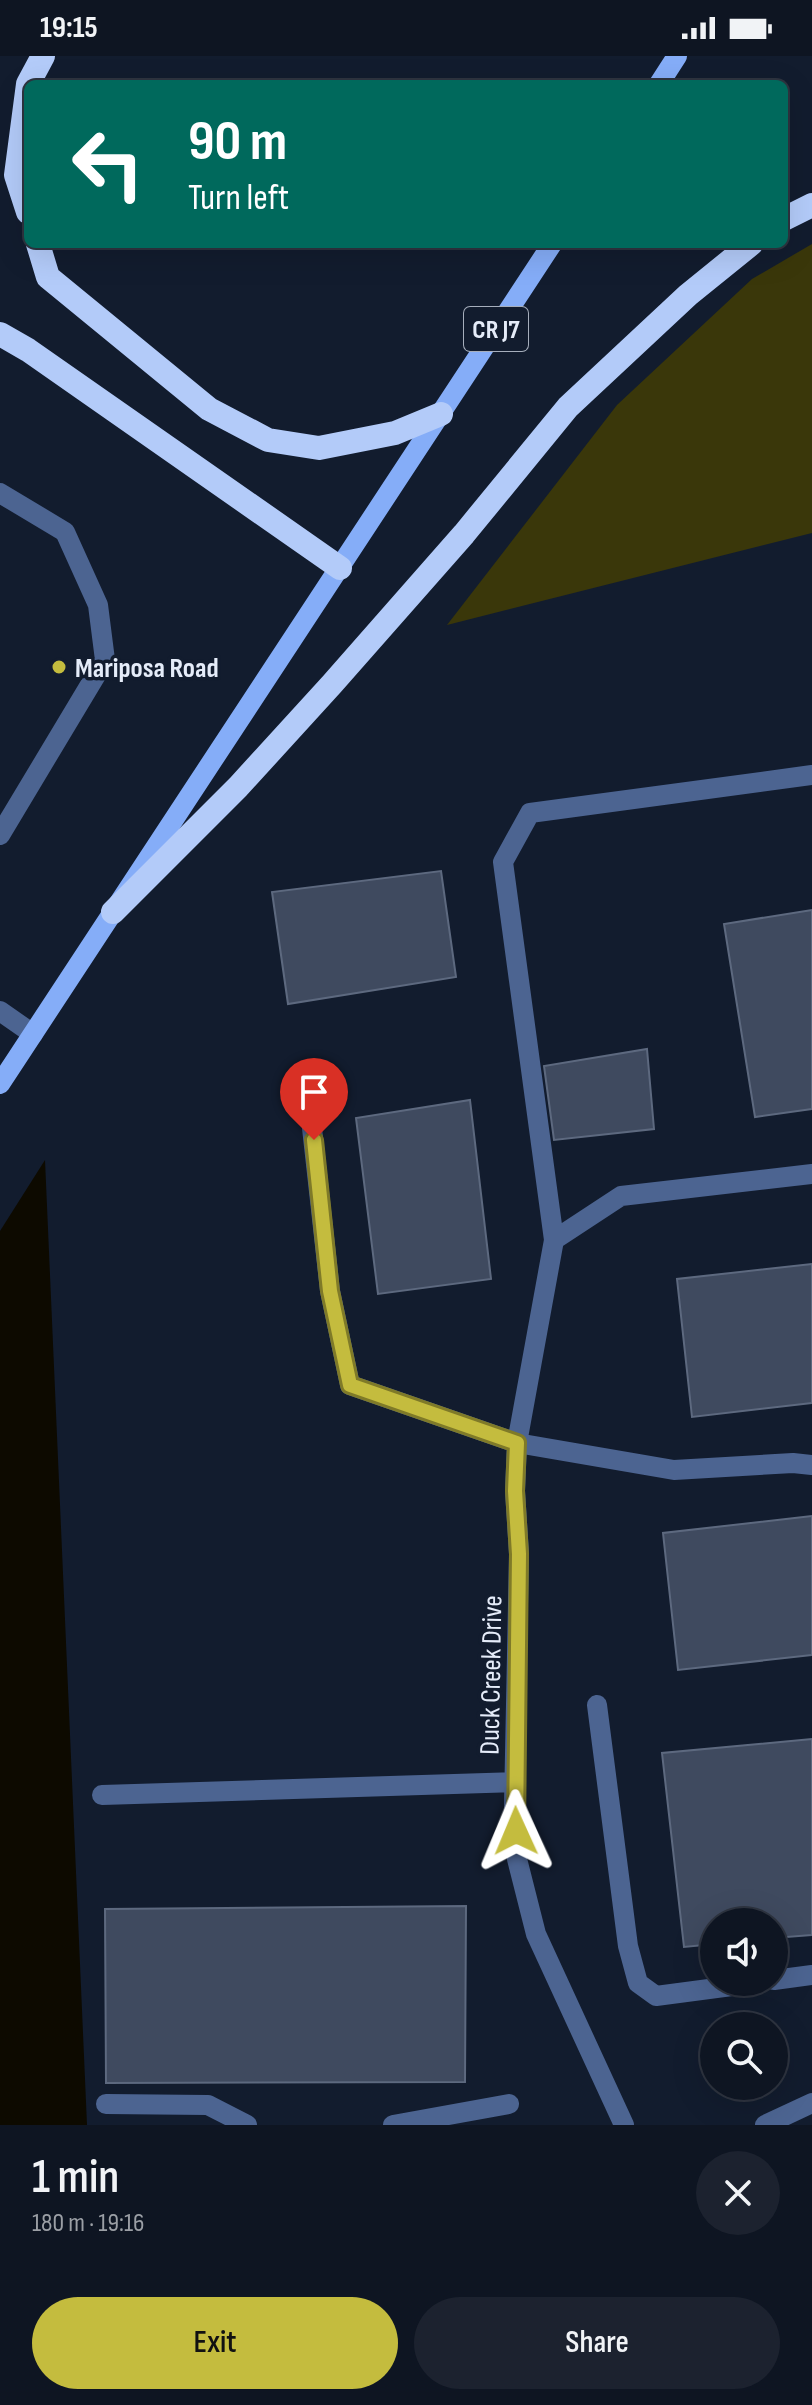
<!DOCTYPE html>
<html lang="en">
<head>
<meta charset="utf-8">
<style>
	body { margin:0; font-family:"Sofia Sans Condensed",sans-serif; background:#1c222f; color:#f1f3f6; height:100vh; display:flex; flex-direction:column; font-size:30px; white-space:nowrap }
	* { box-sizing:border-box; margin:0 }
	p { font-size:26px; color:#9b9fa5 }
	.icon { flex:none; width:44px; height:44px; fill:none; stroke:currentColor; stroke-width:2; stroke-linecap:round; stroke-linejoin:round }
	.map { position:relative; height:2069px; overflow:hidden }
	.details { display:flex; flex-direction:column; background:#0e1522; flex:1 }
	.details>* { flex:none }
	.hud { position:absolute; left:24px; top:24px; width:764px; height:168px; border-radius:12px; box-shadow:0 8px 32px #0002,0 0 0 2px #2e3440; background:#00695c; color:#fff; overflow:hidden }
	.controls { position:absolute; left:700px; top:1852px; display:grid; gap:16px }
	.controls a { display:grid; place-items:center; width:88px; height:88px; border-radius:50%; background:#0e1522; box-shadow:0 8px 32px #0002,0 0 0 2px #2e3440; font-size:40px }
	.pin { position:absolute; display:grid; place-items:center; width:68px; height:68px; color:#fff; margin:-82px -34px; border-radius:50% 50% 50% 0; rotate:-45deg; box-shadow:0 0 8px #0007 }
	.pin .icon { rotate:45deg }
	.me { position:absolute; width:88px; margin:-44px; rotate:359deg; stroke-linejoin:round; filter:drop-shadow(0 0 6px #0008) }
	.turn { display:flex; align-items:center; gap:28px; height:168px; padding:0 32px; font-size:36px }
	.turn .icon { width:104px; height:104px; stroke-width:2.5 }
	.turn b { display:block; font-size:56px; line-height:68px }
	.round { display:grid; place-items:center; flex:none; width:84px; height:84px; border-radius:42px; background:#1c222f }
	.summary { display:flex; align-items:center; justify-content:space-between; height:136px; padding:0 32px }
	h1 { font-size:48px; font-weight:600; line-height:60px }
	.button { display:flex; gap:16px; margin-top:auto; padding:16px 32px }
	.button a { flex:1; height:92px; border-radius:48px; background:#c4bc3e; color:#111; font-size:32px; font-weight:600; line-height:92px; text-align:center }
	.button a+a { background:#1c222f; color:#f1f3f6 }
	.status { display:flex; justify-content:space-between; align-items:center; height:56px; padding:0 40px; background:#0e1522; direction:ltr }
	.status svg { height:22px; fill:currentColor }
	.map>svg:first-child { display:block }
	.green { fill:#3a370a }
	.water { fill:#0d0a00 }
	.building { fill:#3f4a5f; stroke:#5d697f; stroke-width:2 }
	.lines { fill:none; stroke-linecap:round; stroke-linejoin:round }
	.minor { stroke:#4c6491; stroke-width:20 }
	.major { stroke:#85adf8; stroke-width:20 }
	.highway { stroke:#b3cbf9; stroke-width:24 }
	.route-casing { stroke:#7f7a28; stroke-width:20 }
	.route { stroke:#c4bc3e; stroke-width:14 }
	.poi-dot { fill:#c4bc3e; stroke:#121c2e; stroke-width:3 }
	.labels { text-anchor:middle; stroke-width:7; stroke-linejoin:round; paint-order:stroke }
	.shield { fill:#121c2e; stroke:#a6aebc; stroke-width:2 }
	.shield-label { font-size:26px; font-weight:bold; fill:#e5ecf9 }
	.poi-label { font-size:28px; font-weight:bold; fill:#e5ecf9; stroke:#121c2e; text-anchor:start }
	.street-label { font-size:28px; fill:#e5ecf9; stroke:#121c2e }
</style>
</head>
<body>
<div class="status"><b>19:15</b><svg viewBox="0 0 49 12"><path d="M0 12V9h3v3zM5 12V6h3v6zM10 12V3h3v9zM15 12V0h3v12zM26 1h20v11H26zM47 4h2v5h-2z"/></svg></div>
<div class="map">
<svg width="812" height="2069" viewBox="0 0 812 2069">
	<rect width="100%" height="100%" fill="#121c2e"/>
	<path class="green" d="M812 188V477L447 569 617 349 752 223Z"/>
	<path class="water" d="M45 1104 87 2069H0V1175Z"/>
	<path class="building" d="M441 815 456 921 288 948 272 836Z
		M812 854V1053L755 1061 724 868Z
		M647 993 654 1073 554 1084 544 1010Z
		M470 1044 491 1223 378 1238 356 1062Z
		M812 1208V1347L692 1361 677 1223Z
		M812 1460V1599L678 1614 663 1477Z
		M812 1683V1879L774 1882V1866H714V1888L684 1891 662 1697Z
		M466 1850 465 2026 106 2027 105 1853Z"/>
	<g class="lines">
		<path class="minor" d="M0 437 65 476 98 549 105 604 0 779
			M0 955 33 978
			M310 1054 330 1235 350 1329 517 1387 674 1414 793 1407 812 1409
			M554 1184 621 1140 812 1118
			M597 1649 628 1890 638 1927 656 1940 762 1926
			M102 1739 516 1726
			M774 1924 812 1919
			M106 2048 208 2049 247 2069
			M393 2069 509 2048
			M624 2069 536 1878 517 1803 514 1748 519 1498 515 1435 517 1387 554 1184 503 806 530 757 812 719
			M765 2069 812 2047"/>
		<path class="major" d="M659 28 677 0
			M0 1028 552 188"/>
		<path class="highway" d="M28 28 16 119 28 156
			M28 28 43 0
			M784 163 812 149
			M38 188 48 221 209 353 268 384 319 392 395 377 441 358
			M0 278 28 294 340 512
			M113 856 238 731 332 628 464 478 568 351 688 239 751 188"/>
	</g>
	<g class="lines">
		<defs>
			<path id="route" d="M314 1084 330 1235 350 1329 517 1387 515 1435 519 1498 516 1775"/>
		</defs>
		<use href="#route" class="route-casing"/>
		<use href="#route" class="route"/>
	</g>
	<circle class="poi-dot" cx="59" cy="611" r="8"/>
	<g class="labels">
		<rect class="shield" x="464" y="251" width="64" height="44" rx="6"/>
		<g class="shield-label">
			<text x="496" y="282">CR J7</text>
		</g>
		<g class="poi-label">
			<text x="75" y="621">Mariposa Road</text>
		</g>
		<g class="street-label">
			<text transform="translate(490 1619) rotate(-89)" y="10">Duck Creek Drive</text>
		</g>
	</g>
</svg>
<div class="controls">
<a><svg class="icon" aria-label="sound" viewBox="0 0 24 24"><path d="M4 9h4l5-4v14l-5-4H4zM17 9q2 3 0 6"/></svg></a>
<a><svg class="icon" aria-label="search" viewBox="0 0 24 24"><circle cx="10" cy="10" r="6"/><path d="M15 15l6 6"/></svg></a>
</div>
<div class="pin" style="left:314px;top:1084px;background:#d93025"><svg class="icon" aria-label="arrive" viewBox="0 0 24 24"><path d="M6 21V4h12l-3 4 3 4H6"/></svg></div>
<svg class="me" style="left:516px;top:1775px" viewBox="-20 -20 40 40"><path d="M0-17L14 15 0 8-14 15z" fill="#c4bc3e" stroke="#fff" stroke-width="4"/></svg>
<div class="hud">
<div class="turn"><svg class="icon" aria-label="left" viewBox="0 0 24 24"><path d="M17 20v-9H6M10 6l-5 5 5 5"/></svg><div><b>90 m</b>Turn left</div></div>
</div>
</div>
<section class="details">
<div class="summary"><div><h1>1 min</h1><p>180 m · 19:16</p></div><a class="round"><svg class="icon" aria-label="close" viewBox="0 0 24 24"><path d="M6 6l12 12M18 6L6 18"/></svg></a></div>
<div class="button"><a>Exit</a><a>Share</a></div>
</section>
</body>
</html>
